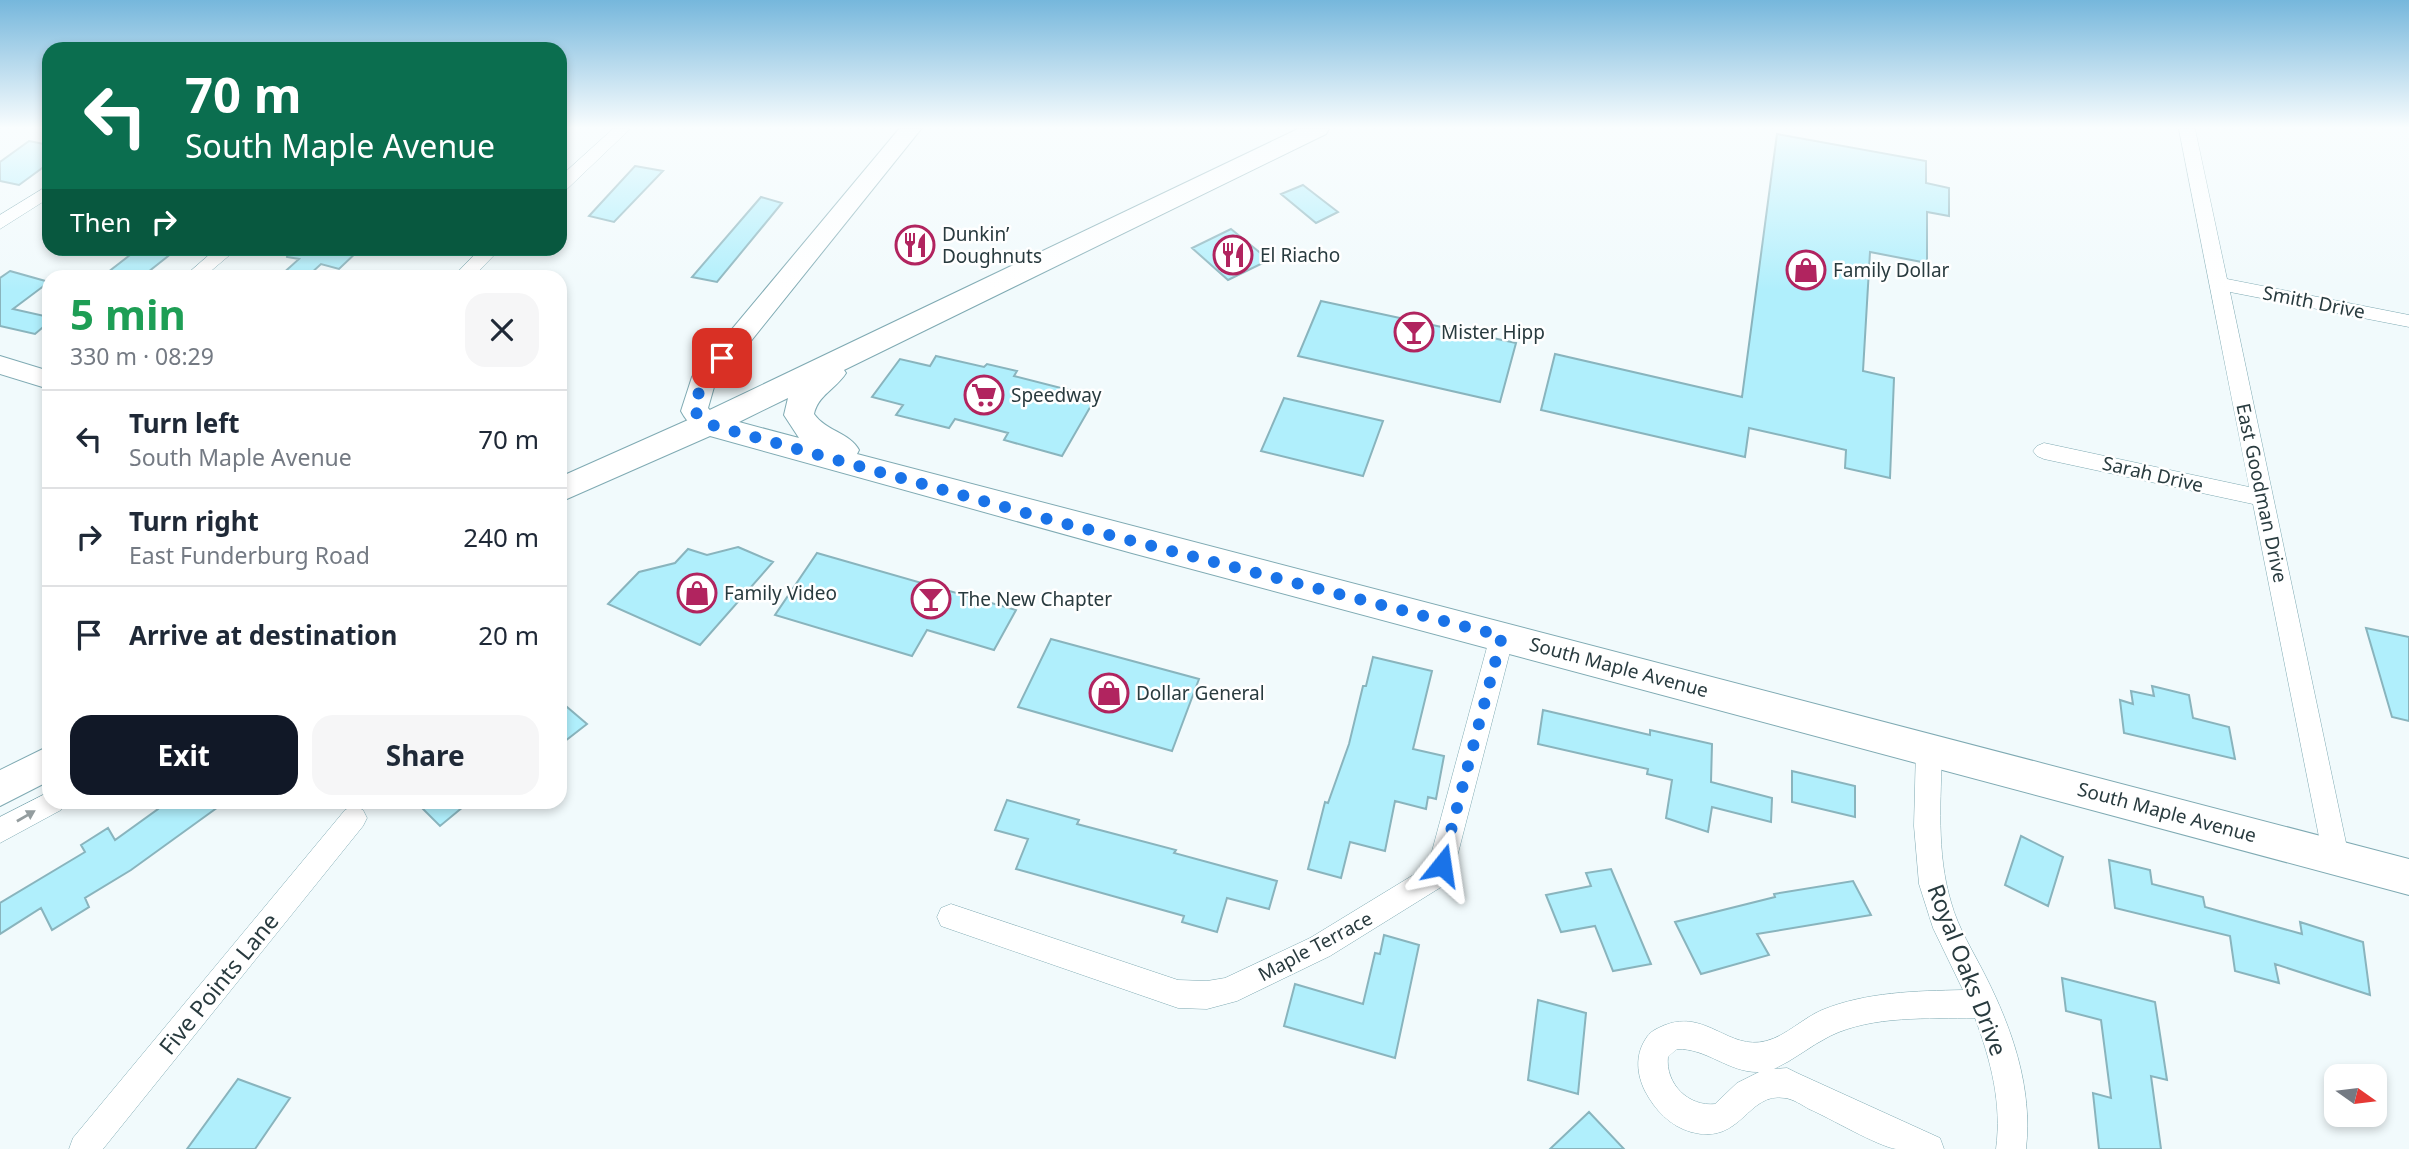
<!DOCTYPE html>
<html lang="en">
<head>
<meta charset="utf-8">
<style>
	body { margin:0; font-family:"Noto Sans",sans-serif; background:#f6f6f7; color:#1f2937; height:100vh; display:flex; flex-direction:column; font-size:26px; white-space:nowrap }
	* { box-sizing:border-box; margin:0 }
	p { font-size:23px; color:#747a83 }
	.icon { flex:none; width:38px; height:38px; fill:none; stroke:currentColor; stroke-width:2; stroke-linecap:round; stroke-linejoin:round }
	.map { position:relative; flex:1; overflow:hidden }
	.panel { position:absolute; left:42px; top:270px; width:525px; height:539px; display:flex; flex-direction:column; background:#fff; border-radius:21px; box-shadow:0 4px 10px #0003 }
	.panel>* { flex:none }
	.top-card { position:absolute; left:42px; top:42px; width:525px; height:214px; border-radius:21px; box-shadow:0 4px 10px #0003; background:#0b6e4f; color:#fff; overflow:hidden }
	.needle { width:46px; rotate:104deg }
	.buttons { position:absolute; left:2324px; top:1064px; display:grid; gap:14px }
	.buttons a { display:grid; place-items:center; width:63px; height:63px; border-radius:14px; background:#fff; box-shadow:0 4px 10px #0003; font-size:35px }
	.pin { position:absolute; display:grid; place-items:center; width:60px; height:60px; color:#fff; margin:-30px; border-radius:14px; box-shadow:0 4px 10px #0006 }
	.me { position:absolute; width:77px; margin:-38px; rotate:15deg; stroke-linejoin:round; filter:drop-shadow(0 0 5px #0008) }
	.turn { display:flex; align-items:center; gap:24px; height:147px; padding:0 28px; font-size:32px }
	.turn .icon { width:91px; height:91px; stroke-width:2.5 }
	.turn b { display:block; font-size:49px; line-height:60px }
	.then { display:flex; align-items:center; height:66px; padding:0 28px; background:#0003; gap:14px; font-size:26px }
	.round { display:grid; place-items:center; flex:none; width:74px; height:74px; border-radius:21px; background:#f6f6f7 }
	.head { display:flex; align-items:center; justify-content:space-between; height:119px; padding:0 28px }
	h1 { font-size:42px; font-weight:700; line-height:52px; color:#1e9e55 }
	.button { display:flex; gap:14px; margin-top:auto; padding:14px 28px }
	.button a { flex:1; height:80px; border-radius:21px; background:#111827; color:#fff; font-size:28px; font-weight:700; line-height:80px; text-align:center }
	.button a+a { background:#f6f6f7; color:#1f2937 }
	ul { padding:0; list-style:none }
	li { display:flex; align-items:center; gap:21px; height:98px; padding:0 28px; border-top:2px solid #e0e1e3 }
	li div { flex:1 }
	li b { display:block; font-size:26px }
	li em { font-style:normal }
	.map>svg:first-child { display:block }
	.building { fill:#b0effc; stroke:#89b4bd; stroke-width:2 }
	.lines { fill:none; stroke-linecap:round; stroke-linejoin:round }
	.minor-casing { stroke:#7faab3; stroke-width:1 }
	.tertiary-casing { stroke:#7faab3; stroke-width:2 }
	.secondary-casing { stroke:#7faab3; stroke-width:2 }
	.minor { fill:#fff; fill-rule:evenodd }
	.tertiary { fill:#fff; fill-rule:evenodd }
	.secondary { fill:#fff; fill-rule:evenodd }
	.oneway { fill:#949d9f }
	.route { stroke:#1a73e8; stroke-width:12; stroke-dasharray:0 21.6 }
	.labels { text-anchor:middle; stroke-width:5; stroke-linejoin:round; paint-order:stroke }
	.poi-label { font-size:19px; fill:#293b3f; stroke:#fff; text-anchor:start }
	.street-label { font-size:19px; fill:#293b3f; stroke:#fff }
	.near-street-label { font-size:23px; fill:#293b3f; stroke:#fff }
</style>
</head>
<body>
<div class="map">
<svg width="2409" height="1149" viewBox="0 0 2409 1149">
	<rect width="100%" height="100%" fill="#f1fafc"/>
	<path class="building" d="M1777 134 1926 161V183L1949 188V216L1927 212V263L1870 252 1863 371 1894 378 1890 478 1845 468 1846 450 1749 428 1745 457 1541 410 1555 354 1742 397Z
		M29 141 49 145V163L19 185 0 181V162Z
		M635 166 663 171 614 222 589 216Z
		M1303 185 1338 212 1316 223 1281 194Z
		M761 197 782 203 717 282 692 277Z
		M1231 229 1269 260 1228 280 1192 248Z
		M139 248 172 253 143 276H103Z
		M288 248H361L339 269 321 264 308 276H280L299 259 287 257Z
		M10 271 49 282 13 309 49 317V322L35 334 0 326V278Z
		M1321 301 1516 343 1500 402 1298 356Z
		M936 356 984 367 987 364 1017 371 1014 376 1096 397 1062 456 1004 440 1008 433 955 419 949 428 896 415 903 405 872 397 900 359 930 366Z
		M1284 398 1383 421 1363 476 1261 451Z
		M738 547 773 562 700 645 608 604 639 572 675 563 688 549 707 555Z
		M817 553 1016 610 994 650 927 630 912 656 775 615Z
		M2366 628 2409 637V721L2392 717Z
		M1051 639 1199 679 1172 751 1018 707Z
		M1373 657 1432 671 1413 749 1444 756 1436 799 1428 797 1426 809 1395 801 1385 851 1350 842 1341 878 1308 869 1325 802 1328 803 1349 744 1363 686H1366Z
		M2152 686 2189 695 2193 718 2229 727 2235 759 2124 733 2120 700 2133 704 2131 691 2154 696Z
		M560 701 587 724 560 745Z
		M1543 710 1650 735V730L1712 744 1711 782 1772 798 1771 822 1712 807 1708 832 1666 818 1672 780 1647 774 1648 769 1538 744Z
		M1792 771 1855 786V817L1792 802Z
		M1007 800 1079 820 1077 824 1176 850 1174 853 1277 881 1269 909 1227 898 1217 932 1182 922 1184 916 1016 869 1028 839 995 830Z
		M152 802H225L131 870 85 898 89 907 52 930 41 908 0 934V903L85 852 81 845 108 828 115 840 158 809Z
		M416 802H469L440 826Z
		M2021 836 2063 857 2048 906 2005 885Z
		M2109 860 2150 870 2152 884 2203 897 2205 907 2302 934 2300 922 2363 942 2370 995 2275 964 2279 983 2235 971 2230 936 2115 908Z
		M1611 869 1651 964 1613 971 1595 926 1561 932 1546 895 1591 886 1586 873Z
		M1853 881 1871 915 1757 934 1769 955 1701 974 1675 922 1775 897 1774 894Z
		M1384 935 1419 945 1395 1058 1284 1026 1295 984 1363 1004 1375 953 1380 954Z
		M2062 978 2155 1002 2167 1080 2151 1076 2161 1149H2099L2093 1093 2111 1098 2101 1020 2066 1011Z
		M1538 1000 1586 1013 1578 1094 1528 1080Z
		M238 1079 290 1098 255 1149H187Z
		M1589 1112 1624 1149H1550Z"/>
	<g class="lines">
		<defs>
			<path id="minor" d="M613 129H630L566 190 560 191V177Z
				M2179 129H2195L2227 279 2409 315V327L2230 292 2349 857 2345 866 2336 869 2327 866 2323 857 2253 504 2044 459 2037 456 2033 451 2037 446 2044 443 2249 487Z
				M49 185V198L0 229V215Z
				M217 248H238L205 276H185Z
				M481 248H501L474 276H454Z
				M1502 626 1510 629 1514 636 1455 865 1446 884 1330 956 1237 1001 1207 1009 1178 1008 941 926 937 917 941 908 951 904 1178 980 1207 981 1225 978 1310 938 1428 866 1490 636 1494 629Z
				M1929 737 1938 740 1942 748C1941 799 1936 852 1951 902 1958 928 1973 951 1985 975 2012 1028 2033 1088 2026 1149H1996C2002 1103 1991 1061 1975 1018 1929 1019 1873 1015 1830 1036 1810 1046 1794 1060 1774 1069L1787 1068 1797 1073 1940 1138 1944 1149C1929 1149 1911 1149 1896 1149 1877 1146 1830 1118 1809 1109 1802 1105 1793 1099 1785 1098 1747 1091 1742 1146 1691 1132 1670 1126 1655 1110 1645 1091 1637 1075 1635 1056 1645 1040 1650 1031 1656 1029 1665 1025 1706 1009 1729 1051 1766 1041 1786 1036 1803 1018 1822 1010 1866 992 1916 991 1963 990L1933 928 1919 884 1914 826 1916 748 1920 740ZM1677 1049C1707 1048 1729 1073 1759 1072L1737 1083 1715 1104C1689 1107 1665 1084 1668 1057Z
				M49 792V802H65L61 810 0 843V817Z
				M354 806 363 810 367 818 363 826 103 1149H69L73 1138 345 810Z"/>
			<path id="tertiary" d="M899 129H921L714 387 708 408 722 424 718 431C701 436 689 426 681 411L692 377Z
				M0 356 49 371V389L0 374Z"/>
			<path id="secondary" d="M1298 129H1329L1326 134 844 370 846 373C836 389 818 395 814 414 826 431 850 433 859 450L857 454 2409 859V895L1132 553 710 436 560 502V477L697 416ZM788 398 784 415 799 438 739 422Z
				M49 746V781L0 806V770Z"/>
		</defs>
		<use href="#minor" class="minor-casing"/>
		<use href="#tertiary" class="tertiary-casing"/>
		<use href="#secondary" class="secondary-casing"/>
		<use href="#minor" class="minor"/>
		<use href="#tertiary" class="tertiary"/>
		<use href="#secondary" class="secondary"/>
	</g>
	<defs><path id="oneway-solid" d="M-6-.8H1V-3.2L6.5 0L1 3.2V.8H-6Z" transform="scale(1.75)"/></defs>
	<use class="oneway" href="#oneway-solid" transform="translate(26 816) rotate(-30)"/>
	<linearGradient id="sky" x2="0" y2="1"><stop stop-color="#76b7dc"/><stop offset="0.44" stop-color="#f9fdfe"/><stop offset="1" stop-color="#f9fdfe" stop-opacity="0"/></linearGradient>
	<rect width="2409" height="290" fill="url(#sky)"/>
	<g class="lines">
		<path class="route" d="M722 358 701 384 694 411 708 424 1051 520 1502 636 1442 865"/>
	</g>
	<defs>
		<symbol id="restaurant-ring" viewBox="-11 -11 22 22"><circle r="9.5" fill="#fff" stroke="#b1245f" stroke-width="1.5"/><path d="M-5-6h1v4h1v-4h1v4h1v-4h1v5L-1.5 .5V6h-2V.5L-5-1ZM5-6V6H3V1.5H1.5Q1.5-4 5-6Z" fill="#b1245f"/></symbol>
		<symbol id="shop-ring" viewBox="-11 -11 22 22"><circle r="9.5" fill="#fff" stroke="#b1245f" stroke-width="1.5"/><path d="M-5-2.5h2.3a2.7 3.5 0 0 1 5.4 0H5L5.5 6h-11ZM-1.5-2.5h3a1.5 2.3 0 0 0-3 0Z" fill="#b1245f"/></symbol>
		<symbol id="bar-ring" viewBox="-11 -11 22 22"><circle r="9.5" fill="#fff" stroke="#b1245f" stroke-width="1.5"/><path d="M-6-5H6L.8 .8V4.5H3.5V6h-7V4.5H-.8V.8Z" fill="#b1245f"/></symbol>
		<symbol id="supermarket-ring" viewBox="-11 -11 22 22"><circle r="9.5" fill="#fff" stroke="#b1245f" stroke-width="1.5"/><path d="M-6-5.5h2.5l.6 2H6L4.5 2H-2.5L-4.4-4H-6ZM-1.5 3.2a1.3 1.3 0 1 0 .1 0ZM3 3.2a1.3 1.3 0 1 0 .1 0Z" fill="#b1245f"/></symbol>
	</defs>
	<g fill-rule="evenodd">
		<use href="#restaurant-ring" x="893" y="223" width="44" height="44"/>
		<use href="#restaurant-ring" x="1211" y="233" width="44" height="44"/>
		<use href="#shop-ring" x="1784" y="248" width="44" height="44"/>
		<use href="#bar-ring" x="1392" y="310" width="44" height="44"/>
		<use href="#supermarket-ring" x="962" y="373" width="44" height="44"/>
		<use href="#shop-ring" x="675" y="571" width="44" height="44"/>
		<use href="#bar-ring" x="909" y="577" width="44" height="44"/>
		<use href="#shop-ring" x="1087" y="671" width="44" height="44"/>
	</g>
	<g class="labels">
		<g class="poi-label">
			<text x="942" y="241">Dunkin’<tspan x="942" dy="22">Doughnuts</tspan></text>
			<text x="1260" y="262">El Riacho</text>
			<text x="1833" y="277">Family Dollar</text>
			<text x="1441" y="339">Mister Hipp</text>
			<text x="1011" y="402">Speedway</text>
			<text x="724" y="600">Family Video</text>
			<text x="958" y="606">The New Chapter</text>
			<text x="1136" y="700">Dollar General</text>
		</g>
		<g class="street-label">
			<text transform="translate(2314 302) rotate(11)" y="7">Smith Drive</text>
			<text transform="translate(2153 474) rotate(13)" y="7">Sarah Drive</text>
			<text transform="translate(2262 493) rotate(78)" y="7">East Goodman Drive</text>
			<text transform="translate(1619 667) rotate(15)" y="7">South Maple Avenue</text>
			<text transform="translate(2167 812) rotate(15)" y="7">South Maple Avenue</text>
			<text transform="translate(1315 946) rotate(-28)" y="7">Maple Terrace</text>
		</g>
		<g class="near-street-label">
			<text transform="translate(1967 970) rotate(69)" y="8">Royal Oaks Drive</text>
			<text transform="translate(219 984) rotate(-51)" y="8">Five Points Lane</text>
		</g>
	</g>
</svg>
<div class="buttons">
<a><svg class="needle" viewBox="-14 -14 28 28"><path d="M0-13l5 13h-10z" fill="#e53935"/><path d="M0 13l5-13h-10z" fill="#747a83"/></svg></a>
</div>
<div class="pin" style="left:722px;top:358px;background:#d93025"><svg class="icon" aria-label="arrive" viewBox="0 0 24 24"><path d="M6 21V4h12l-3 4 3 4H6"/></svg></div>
<svg class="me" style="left:1442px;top:865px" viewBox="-20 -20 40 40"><path d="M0-17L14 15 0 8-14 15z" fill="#1a73e8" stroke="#fff" stroke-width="4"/></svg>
<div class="top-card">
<div class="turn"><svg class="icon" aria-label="left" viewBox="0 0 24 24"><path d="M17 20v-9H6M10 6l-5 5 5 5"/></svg><div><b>70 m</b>South Maple Avenue</div></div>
<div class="then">Then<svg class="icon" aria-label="right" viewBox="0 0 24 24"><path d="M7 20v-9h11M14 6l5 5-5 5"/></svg></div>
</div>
<section class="panel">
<div class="head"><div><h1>5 min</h1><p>330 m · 08:29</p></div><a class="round"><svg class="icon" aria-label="close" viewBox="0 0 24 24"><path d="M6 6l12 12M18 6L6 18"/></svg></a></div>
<ul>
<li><svg class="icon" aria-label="left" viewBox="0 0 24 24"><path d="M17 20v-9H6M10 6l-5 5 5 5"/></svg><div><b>Turn left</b><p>South Maple Avenue</p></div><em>70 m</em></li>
<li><svg class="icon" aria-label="right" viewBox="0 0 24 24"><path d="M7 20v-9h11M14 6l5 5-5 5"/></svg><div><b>Turn right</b><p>East Funderburg Road</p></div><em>240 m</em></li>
<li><svg class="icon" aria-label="arrive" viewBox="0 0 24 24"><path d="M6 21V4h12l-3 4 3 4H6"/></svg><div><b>Arrive at destination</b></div><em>20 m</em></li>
</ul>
<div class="button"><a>Exit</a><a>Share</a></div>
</section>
</div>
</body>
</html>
